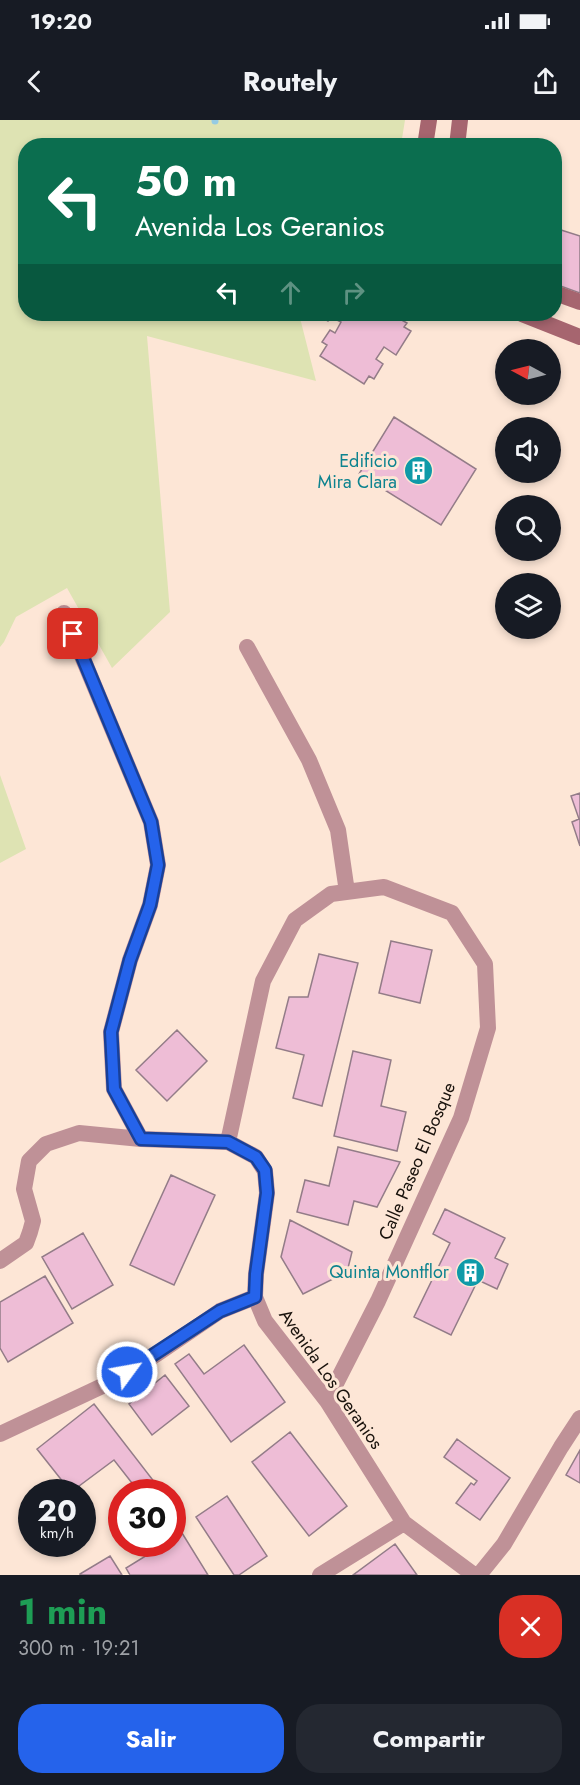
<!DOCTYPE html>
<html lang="es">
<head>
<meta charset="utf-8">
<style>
	body { margin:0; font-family:Jost,sans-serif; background:#242831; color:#f1f3f6; height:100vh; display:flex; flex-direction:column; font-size:22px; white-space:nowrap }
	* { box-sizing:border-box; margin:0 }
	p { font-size:20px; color:#9ea1a6 }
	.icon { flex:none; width:33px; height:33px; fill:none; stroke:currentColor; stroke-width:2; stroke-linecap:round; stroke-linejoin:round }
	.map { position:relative; height:1455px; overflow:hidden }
	.details { display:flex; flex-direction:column; background:#171b24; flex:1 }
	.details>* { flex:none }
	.hud { position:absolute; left:18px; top:18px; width:544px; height:183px; border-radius:24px; box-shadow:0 3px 9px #0003; background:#0b6e4f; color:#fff; overflow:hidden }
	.needle { width:39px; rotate:277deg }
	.fabs { position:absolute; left:495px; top:219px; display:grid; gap:12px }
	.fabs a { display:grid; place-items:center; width:66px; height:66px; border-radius:50%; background:#171b24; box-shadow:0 3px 9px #0003; font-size:30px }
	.speed { position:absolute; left:18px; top:1359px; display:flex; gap:12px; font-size:30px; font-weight:700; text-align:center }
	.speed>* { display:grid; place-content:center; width:78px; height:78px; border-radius:50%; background:#171b24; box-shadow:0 3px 9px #0003; line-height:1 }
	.speed small { font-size:15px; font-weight:400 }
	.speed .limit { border:9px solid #d22; background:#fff; color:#111 }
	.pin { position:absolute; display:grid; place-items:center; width:51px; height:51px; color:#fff; margin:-26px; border-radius:12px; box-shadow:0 3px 9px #0006 }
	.me { position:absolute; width:66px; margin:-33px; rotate:58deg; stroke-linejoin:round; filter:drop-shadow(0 0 4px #0008) }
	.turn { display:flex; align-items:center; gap:21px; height:126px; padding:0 18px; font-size:27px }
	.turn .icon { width:78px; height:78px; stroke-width:2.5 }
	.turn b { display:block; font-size:42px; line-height:51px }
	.lanes { display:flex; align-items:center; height:57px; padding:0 18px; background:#0003; justify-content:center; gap:30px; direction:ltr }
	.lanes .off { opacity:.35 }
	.round { display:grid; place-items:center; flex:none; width:63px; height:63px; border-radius:24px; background:#242831 }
	.overview { display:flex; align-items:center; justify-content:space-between; height:102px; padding:0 18px }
	h1 { font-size:36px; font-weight:700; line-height:45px; color:#1e9e55 }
	.primary-button { display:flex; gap:12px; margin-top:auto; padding:12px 18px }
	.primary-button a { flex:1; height:69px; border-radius:24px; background:#2563eb; color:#fff; font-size:24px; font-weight:700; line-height:69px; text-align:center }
	.primary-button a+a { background:#242831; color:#f1f3f6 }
	.status { display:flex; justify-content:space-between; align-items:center; height:42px; padding:0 30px; background:#171b24; direction:ltr }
	.status svg { height:16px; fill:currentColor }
	header { display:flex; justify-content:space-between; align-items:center; height:78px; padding:0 18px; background:#171b24; font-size:27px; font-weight:700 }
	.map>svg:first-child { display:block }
	.green { fill:#dee3b3 }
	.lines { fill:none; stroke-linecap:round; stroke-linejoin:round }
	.stream { stroke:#95cbe3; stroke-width:7 }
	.building { fill:#eebdd6; stroke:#937c88; stroke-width:1.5 }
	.minor { stroke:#bf9197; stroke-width:16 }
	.secondary { stroke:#a6656f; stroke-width:16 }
	.route-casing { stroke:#184099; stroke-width:15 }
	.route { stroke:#2563eb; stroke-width:10 }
	.labels { text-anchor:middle; stroke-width:6; stroke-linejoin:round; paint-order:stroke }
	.culture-label { font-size:18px; fill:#0d838f; stroke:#fde6d6; text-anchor:end }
	.street-label { font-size:18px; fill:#19120c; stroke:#fde6d6 }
</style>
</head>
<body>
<div class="status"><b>19:20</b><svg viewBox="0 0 49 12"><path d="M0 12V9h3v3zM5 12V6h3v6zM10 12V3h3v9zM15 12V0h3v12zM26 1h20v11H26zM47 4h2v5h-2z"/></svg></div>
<header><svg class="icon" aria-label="back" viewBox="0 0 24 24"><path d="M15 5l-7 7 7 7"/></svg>Routely<svg class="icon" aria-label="share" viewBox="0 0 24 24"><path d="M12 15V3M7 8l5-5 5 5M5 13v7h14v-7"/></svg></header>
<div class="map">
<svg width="580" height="1455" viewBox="0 0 580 1455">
	<rect width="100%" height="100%" fill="#fde6d6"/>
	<path class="green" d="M0 0H405L401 25 26 26V194H299L316 261 147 216 170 492 112 548 67 468 16 497 4 522 0 527Z
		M0 655 26 729 0 743Z"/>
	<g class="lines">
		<path class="stream" d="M215 0V1"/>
	</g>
	<path class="building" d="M561 110 580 116V173L555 164V128Z
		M316 194H381L388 198 391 194 407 203 404 207 411 211 396 235 384 227 376 239 383 244 374 259 369 256 364 264 320 236 327 225 322 222 330 210 335 213 341 202 331 197 328 201Z
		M394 297 476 349 441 405 359 354Z
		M580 673V726L572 702 579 699 571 676Z
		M391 821 432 830 420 883 379 873Z
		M319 834 358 843 322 986 293 978 304 935 276 928 289 877H308Z
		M177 910 207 941 167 981 136 950Z
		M353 931 391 940 381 986 406 992 397 1031 334 1016Z
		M338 1027 400 1042 377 1087 354 1081 348 1105 297 1092 305 1060 329 1066Z
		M171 1055 215 1075 174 1165 130 1145Z
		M445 1089 505 1118 495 1138 508 1144 497 1169 478 1160 451 1215 414 1197 450 1123 433 1114Z
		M290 1100 352 1132 347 1152 303 1174 281 1137Z
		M83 1113 113 1165 72 1189 42 1137Z
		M45 1156 73 1203 8 1242 0 1228V1182Z
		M244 1225 285 1282 231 1322 175 1244 189 1234 204 1254Z
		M165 1255 189 1286 152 1315 129 1284Z
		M94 1284 159 1368 153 1372H139L114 1340 71 1372 37 1329Z
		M290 1312 347 1386 309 1416 252 1342Z
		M457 1319 510 1358 480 1400 456 1383 471 1363 474 1365 477 1361 444 1337Z
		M580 1330V1363L566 1355Z
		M227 1376 267 1436 239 1455H234L196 1397Z
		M182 1413 208 1455H130L126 1448 165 1424H172V1419Z
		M395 1424 417 1455H353Z
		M110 1436 122 1455H80V1454Z"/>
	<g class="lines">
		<path class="minor" d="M64 493 151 702 158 745 150 785 130 840 111 912 114 969 141 1019
			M247 527 309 640 338 710 347 772
			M228 1022 263 861 295 800 331 774 384 767 452 793 485 844 488 908 461 998 378 1181 327 1281
			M0 1141 26 1123 30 1112 33 1101 24 1069 29 1041 46 1024 79 1013 141 1019 228 1022 256 1037 265 1051 267 1073 256 1154 255 1177 265 1201 327 1281 404 1403 474 1455
			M0 1314 113 1261 157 1234 220 1191 255 1177
			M320 1455 404 1403
			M479 1455 504 1424 561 1327 580 1298"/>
		<path class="secondary" d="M425 26 429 0
			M457 26 460 0
			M555 173 580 182
			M522 194 580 217"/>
	</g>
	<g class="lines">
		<defs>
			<path id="route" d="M73 514 151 702 158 745 150 785 130 840 111 912 114 969 141 1019 228 1022 256 1037 265 1050 267 1073 256 1154 255 1177 220 1191 127 1252"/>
		</defs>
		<use href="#route" class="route-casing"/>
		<use href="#route" class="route"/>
	</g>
	<defs>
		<symbol id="building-disc" viewBox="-11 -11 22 22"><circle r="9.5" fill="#0f9aa8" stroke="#fde6d6"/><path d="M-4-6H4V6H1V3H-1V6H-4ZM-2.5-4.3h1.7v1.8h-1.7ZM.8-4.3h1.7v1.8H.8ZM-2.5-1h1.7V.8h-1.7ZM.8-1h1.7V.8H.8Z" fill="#fff"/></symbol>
	</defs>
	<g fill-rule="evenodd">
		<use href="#building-disc" x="402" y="334" width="33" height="33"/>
		<use href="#building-disc" x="454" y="1136" width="33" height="33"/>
	</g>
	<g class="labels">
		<g class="culture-label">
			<text x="397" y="347">Edificio<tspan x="397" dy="21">Mira Clara</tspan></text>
			<text x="449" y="1158">Quinta Montflor</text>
		</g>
		<g class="street-label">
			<text transform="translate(417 1041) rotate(-67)" y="6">Calle Paseo El Bosque</text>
			<text transform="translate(331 1259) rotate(55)" y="6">Avenida Los Geranios</text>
		</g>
	</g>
</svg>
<div class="fabs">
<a><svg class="needle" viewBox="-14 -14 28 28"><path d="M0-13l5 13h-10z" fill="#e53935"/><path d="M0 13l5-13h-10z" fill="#9ea1a6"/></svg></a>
<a><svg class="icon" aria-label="sound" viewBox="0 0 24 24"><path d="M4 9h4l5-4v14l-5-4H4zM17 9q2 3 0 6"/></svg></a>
<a><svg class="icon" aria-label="search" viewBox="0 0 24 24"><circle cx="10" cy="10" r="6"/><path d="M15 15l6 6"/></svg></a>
<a><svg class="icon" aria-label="layers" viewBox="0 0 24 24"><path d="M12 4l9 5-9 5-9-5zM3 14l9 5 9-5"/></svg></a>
</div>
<div class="speed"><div>20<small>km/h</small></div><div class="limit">30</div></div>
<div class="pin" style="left:73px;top:514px;background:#d93025"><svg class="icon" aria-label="arrive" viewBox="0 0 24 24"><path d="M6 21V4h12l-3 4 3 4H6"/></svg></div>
<svg class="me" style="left:127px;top:1252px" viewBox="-20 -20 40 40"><circle r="17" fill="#2563eb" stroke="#fff" stroke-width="3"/><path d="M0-11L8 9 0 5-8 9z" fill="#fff"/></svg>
<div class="hud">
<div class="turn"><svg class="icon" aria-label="left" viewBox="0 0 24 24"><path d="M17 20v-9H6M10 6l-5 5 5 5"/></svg><div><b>50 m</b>Avenida Los Geranios</div></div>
<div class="lanes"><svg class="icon" aria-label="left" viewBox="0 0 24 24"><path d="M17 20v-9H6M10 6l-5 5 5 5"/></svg><svg class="icon off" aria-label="ahead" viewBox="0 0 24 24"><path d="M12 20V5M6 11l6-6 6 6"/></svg><svg class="icon off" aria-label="right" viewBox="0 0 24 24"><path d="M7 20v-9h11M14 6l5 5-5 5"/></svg></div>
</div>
</div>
<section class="details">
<div class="overview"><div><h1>1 min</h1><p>300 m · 19:21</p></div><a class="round" style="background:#d93025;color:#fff"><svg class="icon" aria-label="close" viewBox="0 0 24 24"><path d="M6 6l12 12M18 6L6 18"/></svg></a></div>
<div class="primary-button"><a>Salir</a><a>Compartir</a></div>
</section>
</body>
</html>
